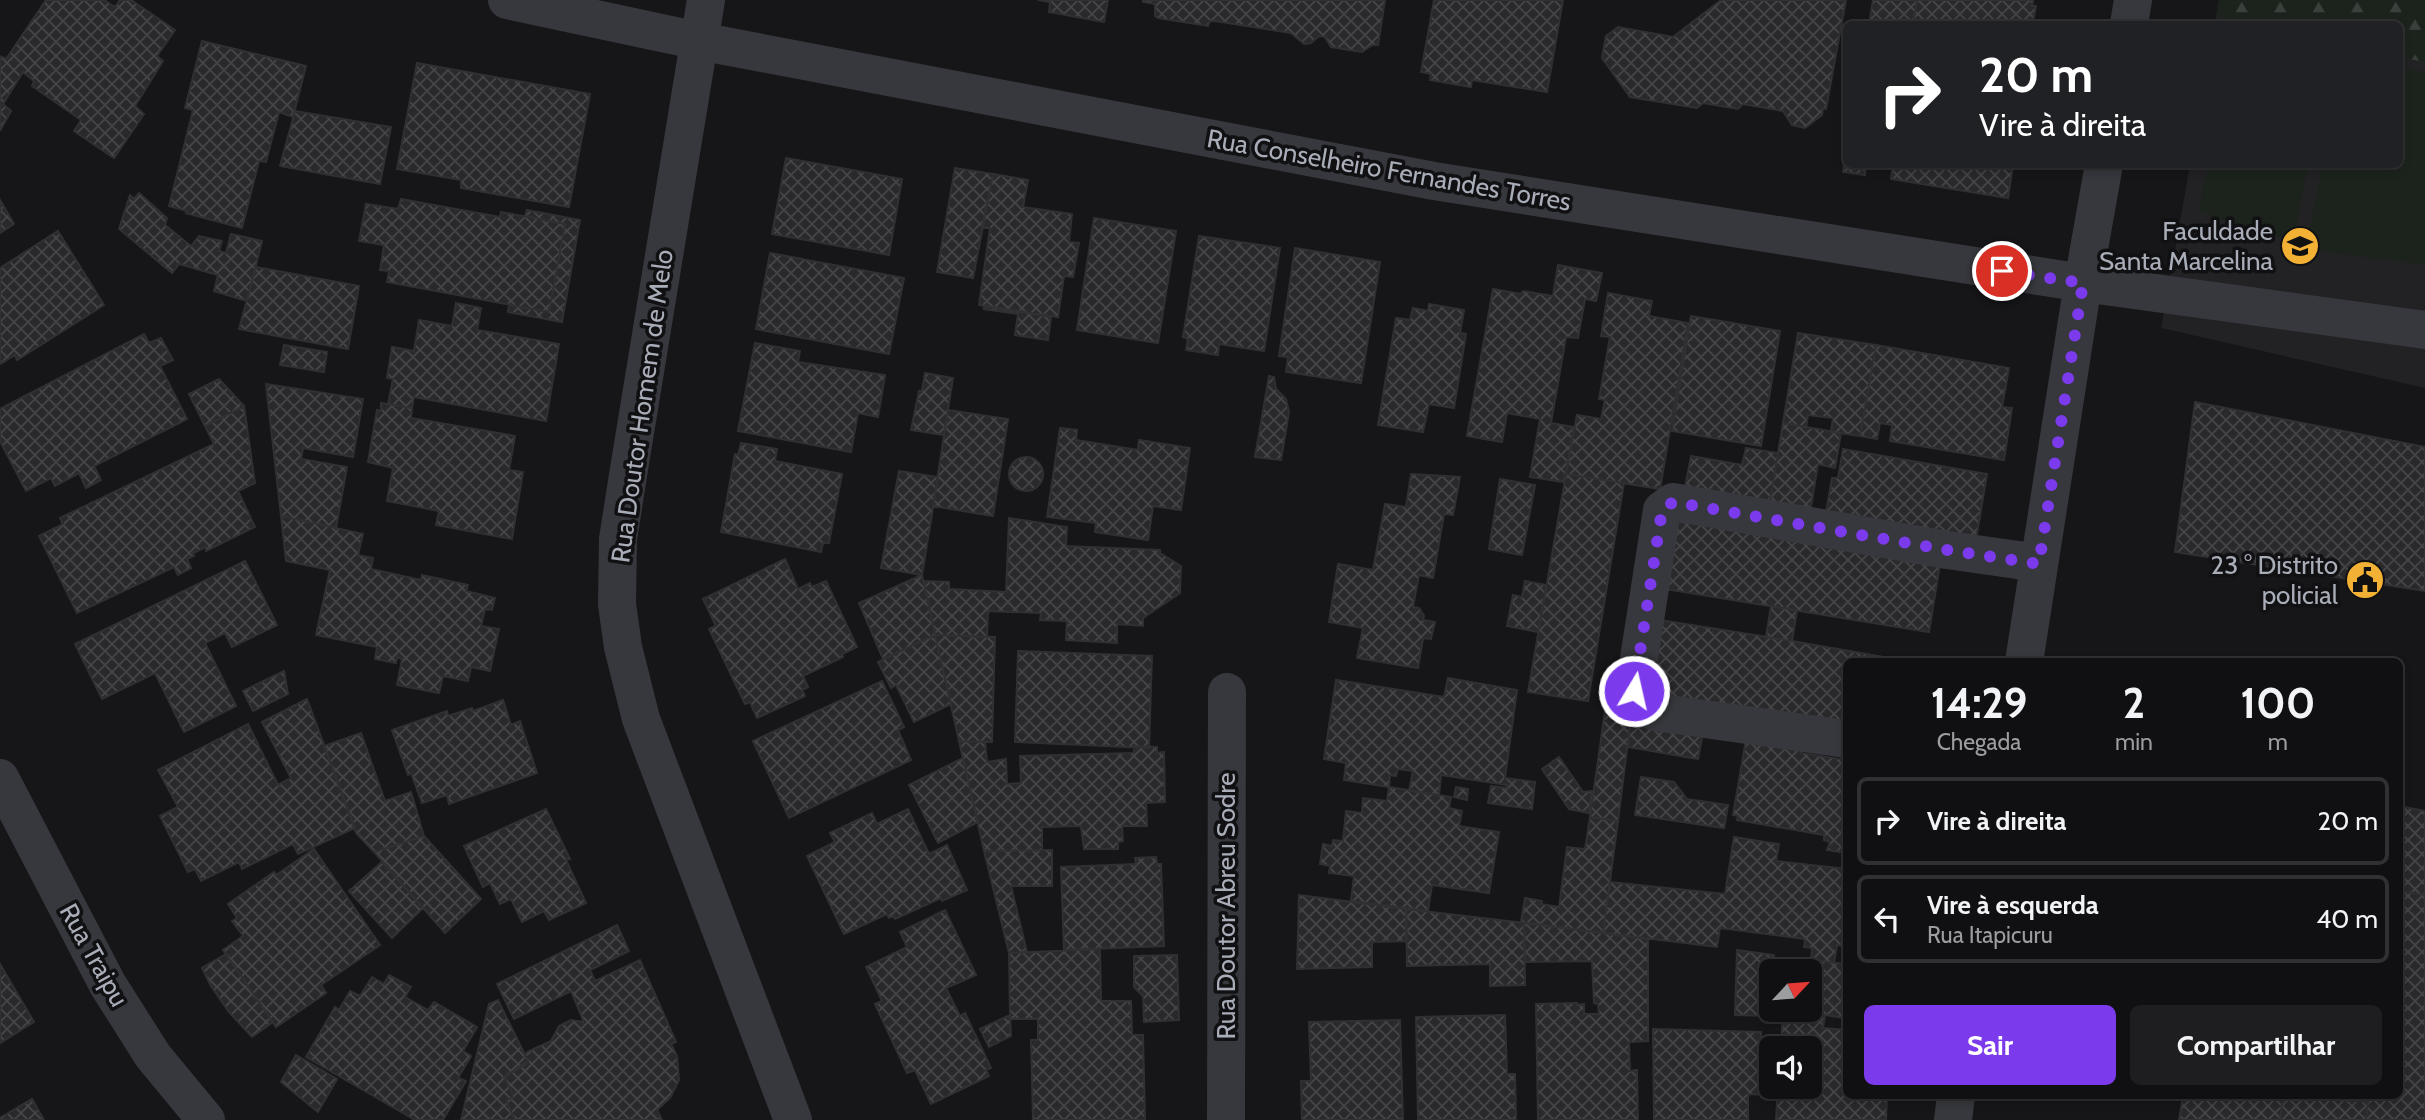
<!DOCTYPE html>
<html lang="pt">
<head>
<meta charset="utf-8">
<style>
	body { margin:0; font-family:Cabin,sans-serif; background:#1e1e20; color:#f1f3f6; height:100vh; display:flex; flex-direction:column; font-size:26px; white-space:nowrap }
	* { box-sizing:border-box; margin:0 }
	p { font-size:23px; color:#9c9d9f }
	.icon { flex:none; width:38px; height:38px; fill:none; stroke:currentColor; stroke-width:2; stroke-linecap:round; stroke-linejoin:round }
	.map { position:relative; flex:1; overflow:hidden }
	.drawer { position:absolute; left:1843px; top:658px; width:560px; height:441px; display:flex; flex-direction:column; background:#101012; border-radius:10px; box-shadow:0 4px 10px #0003,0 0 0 2px #303032 }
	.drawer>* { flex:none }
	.hud { position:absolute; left:1843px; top:21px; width:560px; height:147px; border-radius:10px; box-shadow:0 4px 10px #0003,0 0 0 2px #303032; background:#202124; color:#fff; overflow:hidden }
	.needle { width:46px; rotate:64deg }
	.fabs { position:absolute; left:1759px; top:959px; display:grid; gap:14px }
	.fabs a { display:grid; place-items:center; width:63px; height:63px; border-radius:10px; background:#101012; box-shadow:0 4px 10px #0003,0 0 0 2px #303032; font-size:35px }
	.pin { position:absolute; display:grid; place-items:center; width:60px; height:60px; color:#fff; margin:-30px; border:4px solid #fff; border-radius:50%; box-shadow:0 2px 7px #0007 }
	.me { position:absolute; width:77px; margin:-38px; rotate:9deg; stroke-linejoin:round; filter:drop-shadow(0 0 5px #0008) }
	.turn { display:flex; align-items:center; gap:24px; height:147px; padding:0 21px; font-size:32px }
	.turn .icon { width:91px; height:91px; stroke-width:2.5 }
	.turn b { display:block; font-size:49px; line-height:60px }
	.eta { display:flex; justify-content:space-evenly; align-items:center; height:119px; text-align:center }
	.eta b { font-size:42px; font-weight:800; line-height:49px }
	.button { display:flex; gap:14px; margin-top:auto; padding:14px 21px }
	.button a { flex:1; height:80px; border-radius:10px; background:#7c3aed; color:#fff; font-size:28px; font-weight:800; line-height:80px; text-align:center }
	.button a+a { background:#1e1e20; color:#f1f3f6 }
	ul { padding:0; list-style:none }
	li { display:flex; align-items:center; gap:21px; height:88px; margin:0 14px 10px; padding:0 7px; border:4px solid #303032; border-radius:10px }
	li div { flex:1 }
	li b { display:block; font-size:26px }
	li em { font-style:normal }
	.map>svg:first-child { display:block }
	.built { fill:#222225 }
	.forest { fill:url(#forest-firs) }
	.pitch { fill:#1c231d }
	.building { fill:url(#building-cross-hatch); stroke:#303034; stroke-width:2 }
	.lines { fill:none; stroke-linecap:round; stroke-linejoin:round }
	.minor { stroke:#37383d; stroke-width:38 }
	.route { stroke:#7c3aed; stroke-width:12; stroke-dasharray:0 21.6 }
	.labels { text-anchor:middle; stroke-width:7; stroke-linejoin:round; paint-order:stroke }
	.street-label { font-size:26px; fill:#a8adb8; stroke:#111113 }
	.poi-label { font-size:26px; fill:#a8adb8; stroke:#111113; text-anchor:end }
</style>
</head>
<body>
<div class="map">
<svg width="2425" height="1120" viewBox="0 0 2425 1120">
	<defs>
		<pattern id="forest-firs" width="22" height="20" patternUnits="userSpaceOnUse" patternTransform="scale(1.75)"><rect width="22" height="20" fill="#1c231d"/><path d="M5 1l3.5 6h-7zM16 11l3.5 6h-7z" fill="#3a403c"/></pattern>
		<pattern id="building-cross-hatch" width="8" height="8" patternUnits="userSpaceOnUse" patternTransform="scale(1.75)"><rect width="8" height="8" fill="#29292c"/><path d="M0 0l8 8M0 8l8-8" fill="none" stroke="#454548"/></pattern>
	</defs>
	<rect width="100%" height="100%" fill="#161618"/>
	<path class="built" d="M2219 0H2425V388L2161 328 2190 165 2399 164V24H2215Z"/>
	<path class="forest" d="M2219 0H2425V62L2399 57V24H2249L2216 16Z"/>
	<path class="pitch" d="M2399 67 2425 72V265L2305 249 2323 165 2399 164Z
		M2208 165H2308L2293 242 2198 211Z"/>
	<path class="building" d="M46 0H104L115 7 120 0H131L175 30 157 56 163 61 135 106 144 114 114 158 74 131 81 120 32 86 34 81 23 72 3 104 11 111 0 131V56L6 59Z
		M1038 0H1108L1104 22 1049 12 1050 2Z
		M1143 0H1385L1378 45H1372L1362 52 1331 47 1325 37 1319 36 1311 43 1304 44 1291 33 1215 21H1210L1208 26 1158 18 1155 16V4L1143 2Z
		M1434 0H1563L1547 92 1472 80 1471 87 1430 80 1431 74 1421 72Z
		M1721 0H1846L1826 109 1823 108 1822 115 1805 128 1792 125 1783 111 1743 104 1738 109 1703 103 1697 108 1630 97 1602 58 1606 36 1618 27 1673 37Z
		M1873 0H1917L1913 24H1869Z
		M1917 0H2033L2032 6H2036L2033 21 2028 20 2027 24H1913Z
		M202 41 306 66 293 117 279 112 266 162 259 161 242 228 186 213 187 211 169 206 193 110 185 108Z
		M417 63 590 94 569 207 461 188V180L397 169Z
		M295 111 391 127 380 184 280 166Z
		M1846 150V164H1866L1865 175 1843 172Z
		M786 158 902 179 889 255 772 234Z
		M1893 164H2013L2008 198 1891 179Z
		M955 168 993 174 973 278 937 272Z
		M993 174 1028 180 1023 207 1072 214 1069 242 1079 243 1073 277 1064 276 1058 317 979 305 990 228 982 227Z
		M139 193 167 218 165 225 191 246 199 236 222 241 219 251 226 253 231 234 262 241 247 301 214 291 218 275 179 264 172 273 119 229 130 195 134 199Z
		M401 199 500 217 501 212 565 224 549 312 387 282 389 271 380 270 384 245 359 241 366 204 398 209Z
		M0 200 14 224 0 233Z
		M527 210 580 220 562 322 508 312 509 305 549 312 565 224 525 216Z
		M1094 218 1176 231 1158 343 1077 330Z
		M58 231 104 305 17 360 15 355 0 364V268Z
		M1199 236 1280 248 1264 351 1219 344 1218 355 1186 350 1188 339 1183 337Z
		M1295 248 1380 262 1361 383 1286 372 1288 357 1279 356Z
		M770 253 904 278 889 354 756 329Z
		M1558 265 1602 273 1596 301 1585 299 1578 338 1566 337 1551 423 1574 427 1564 482 1530 477 1540 419 1507 413 1502 442 1467 436 1493 289 1521 294 1523 291 1553 296Z
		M256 267 359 286 348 349 239 329Z
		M1608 293 1652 301 1649 316 1688 323 1660 489 1566 474 1577 415 1601 419 1605 400 1599 399 1610 337 1601 336Z
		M456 303 481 308 477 330 559 344 546 421 414 397 412 408 388 404 393 379 387 378 392 347 414 351 419 320 452 326Z
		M1429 304 1464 310 1460 333 1466 334 1454 408 1429 404 1423 432 1378 425 1396 318 1410 320 1413 308 1428 311Z
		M983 306 1051 317 1048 340 1015 335 1018 314 984 309Z
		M1691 316 1780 331 1761 446 1672 431Z
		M1798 333 1876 345 1860 436 1831 432 1833 418 1808 415 1806 427 1783 423Z
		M144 334 149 343 161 338 173 360 160 366 187 419 94 466 101 480 86 488 79 473 55 486 51 478 26 491 0 441V409Z
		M755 343 800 351 798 362 885 375 878 417 858 413 851 452 738 431Z
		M284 345 327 352 324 372 280 365Z
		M1876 345 2009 368 2002 407 2012 408 2004 460 1890 441 1892 425 1880 423 1877 439 1860 436Z
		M925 373 953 378 944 435 911 430 919 391H922Z
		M1269 376 1274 377 1276 389 1286 399 1289 412 1281 460 1255 457Z
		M219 379 244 406 205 426 189 394Z
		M266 384 363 399 353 457 303 448 301 459 347 467 336 528 281 516Z
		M2195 402 2425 447V591L2175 552Z
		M381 403 412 408 411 418 515 436 509 470 523 472 512 539 436 525 439 511 387 501 393 468 368 462 377 410 381 411Z
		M244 406 255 483 238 491 255 527 206 551V547L193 553 194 556 187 559 191 568 178 575 174 567 77 613 39 536 63 524 60 518 214 444 205 426Z
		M948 410 1008 419 993 516 933 506Z
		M1783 423 1841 433 1835 468 1818 464 1810 513 1769 507Z
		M1060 428 1077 430 1076 440 1138 450 1139 440 1190 448 1181 510 1153 506 1148 540 1095 532 1096 523 1047 517Z
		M741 443 777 449 775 461 842 474 829 543H823L821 552 721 532 735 454 738 455Z
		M1746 448 1778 453 1769 507 1684 493 1691 456 1742 465Z
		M1843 449 1987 474 1976 540 1826 512 1832 478H1838Z
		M1009 474a17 17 0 1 1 34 0a17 17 0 1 1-34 0Z
		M899 471 938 477 922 575 881 568Z
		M1411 474 1460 477 1453 515 1444 514 1433 578 1419 575 1413 607 1419 608 1424 616 1423 620 1435 622 1431 639 1423 638 1418 668 1357 658 1363 628 1329 622 1338 564 1373 570 1385 504 1406 507Z
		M1566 474 1624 483 1588 701 1528 692Z
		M1500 479 1535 485 1522 555 1489 549Z
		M1677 514 1941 558 1929 632 1665 589Z
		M281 516 363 534 358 555 373 558 371 569 421 580 422 575 468 585 466 591 495 598 492 610 485 609 481 626 499 629 490 671 471 667 468 681 443 676 439 693 397 685 402 659 397 657 396 663 375 659 377 647 316 635 330 570 286 561Z
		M1009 518 1067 527 1066 546 1160 550V553L1181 566 1180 593 1143 618V626L1117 624V643L1066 640 1067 621 1040 620 1041 613 988 611 987 637 935 635 924 581 949 582V589L1006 592Z
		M785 559 798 589 810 583 812 587 826 581 857 647 842 654 843 657 803 676 808 687 802 690 805 696 757 718 750 702 745 704 709 629 716 626 703 599Z
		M245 561 277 625 232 647 225 633 205 643 236 706 184 732 155 673 102 699 75 644Z
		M922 575 935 635 883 659 859 603Z
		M1525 581 1546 585 1538 632 1507 626 1513 595 1522 597Z
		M1771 606 1797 610 1792 641 1766 637Z
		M1660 620 1792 641 1912 662H1846V727L1647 694Z
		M935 635 995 637 992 742 959 741Z
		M935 635 951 704 914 722 896 685 891 688 878 662Z
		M1018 651 1152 656 1149 748 1015 742Z
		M284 671 288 694 253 711 243 691Z
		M1448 678 1517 690 1505 778 1535 782 1532 809 1488 803 1491 786 1507 788V785L1441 775 1439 795 1409 791 1413 771 1398 769 1396 776 1390 775 1389 787 1344 780 1346 763 1324 759 1336 680 1444 697Z
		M882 681 904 727 898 730 911 760 789 818 753 741Z
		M307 699 355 828 298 854 293 844 242 869 239 862 201 881 195 869 188 872 160 816 178 807 158 770 248 724 278 785 291 778 262 722Z
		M503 700 511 725 520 721 537 773 449 804 447 795 422 803 411 773 408 775 392 730 447 711 448 716 472 708 473 711Z
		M1606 704 1632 709 1618 821 1590 817Z
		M1632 709 1705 721 1698 759 1628 747Z
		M1748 728 1804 737 1801 753 1846 760V853L1827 850 1830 842 1824 840V835L1737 820 1738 816 1733 815Z
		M361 733 385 801 411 792 424 836 374 852 356 833 324 746Z
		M959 741 985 742 987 762 1006 759 1007 784 1021 783 1020 756 1134 753V746L1157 747V753L1164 752 1165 802 1146 803 1147 826H1122L1123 841 1118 842V849H1084L1081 826 1042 827V850L984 851Z
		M1559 757 1583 792 1592 791 1589 813 1569 809 1542 769Z
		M963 758 978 822 938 843 909 785Z
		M1641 777 1674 782 1687 799 1728 805 1724 828 1635 815Z
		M1389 787 1451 797 1449 808 1462 811 1459 826 1499 832 1489 893 1432 885 1428 911 1351 901 1354 876 1329 873 1330 866 1320 864 1323 844 1332 846 1333 840 1343 841 1346 811 1362 813 1363 798 1387 801Z
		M1456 787 1468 789 1467 800 1454 797Z
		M2399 806 2425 811V895L2399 891Z
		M546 809 570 859 566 860 586 903 549 920 544 911 522 922 511 899 500 904 490 883 483 887 464 846Z
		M908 809 929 854 947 845 967 890 942 901 941 898 895 919 893 916 889 918 887 914 844 934 807 856 835 842 830 833 872 813 877 824Z
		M1590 817 1618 821 1603 933 1521 922 1525 898 1542 901 1541 904 1559 907 1567 847 1585 849Z
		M424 836 481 899 445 933 374 852Z
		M1734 837 1779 844 1776 861 1846 869V947L1837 945 1834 963 1811 959 1812 948 1804 947 1805 939 1720 928 1717 947 1603 933 1610 882 1725 894Z
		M314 849 380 945 321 985 326 993 276 1027 223 950 243 936 232 921 237 918 228 904 274 872 276 875Z
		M1042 850H1052V886H1011L1027 952 1009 953 984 851Z
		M1156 857 1157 864H1161L1164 946 1064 950 1061 867 1136 864 1135 858Z
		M382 862 423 908 392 938 349 891Z
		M2399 891 2425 895V1120H2366L2368 1102 2315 1098V1096H2399Z
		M1299 895 1406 909V941L1372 942V967L1297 969Z
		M1406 909 1524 923 1525 985 1490 986V964L1407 966Z
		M945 910 976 975 946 988 960 1016 965 1013 991 1068 986 1070 989 1076 931 1104 915 1070 907 1073 875 1004 882 1001 866 967 907 947 900 932Z
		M1524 923 1648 939V1041L1629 1042 1630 1071 1637 1070 1638 1120H1538L1536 1004 1577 1003V1005L1584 1004V1014H1599L1598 1004 1594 1003 1592 961 1525 962Z
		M617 925 629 951 590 970 595 981 640 960 676 1042 671 1044 677 1056 679 1080 670 1098 657 1110 662 1120H515L506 1101 512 1098 513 1094 504 1077 525 1065 528 1061 525 1056 527 1052 551 1041 559 1026 571 1020 583 1022V1020L571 991 514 1019 497 984Z
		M1100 949 1101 1001H1131L1132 1035H1143L1145 1120H1033L1031 1040H1038V1019H1010L1009 953Z
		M1737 950 1774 955 1773 971H1771V1016L1735 1015Z
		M226 954 273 1022 252 1037 229 1012 211 986 202 968Z
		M1177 955 1179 1020 1144 1022 1143 996 1134 987V956Z
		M1821 961 1846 964V1024H1843V1018L1825 1015 1823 1028 1846 1030V1096H1887L1886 1120H1776L1778 1087H1810V1048H1781L1782 1025H1786L1788 1010 1821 1013V1001L1816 1000Z
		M0 964 34 1022 0 1043Z
		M389 975 411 987 405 997 428 1010 434 1002 477 1027 463 1051 471 1056 458 1078 466 1081 443 1120H415L306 1057 335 1007 339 1010 350 991 360 996 372 977 384 984Z
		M498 1000 528 1061 504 1077 513 1094 512 1098 506 1101 515 1120H461L489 1004Z
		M1010 1015 1011 1036 989 1047 980 1029Z
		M1505 1015 1507 1074H1515L1516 1120H1418L1416 1017Z
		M1400 1020 1403 1120H1302L1301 1081H1311L1309 1022Z
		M1653 1029 1761 1032 1765 1095 1748 1094V1120H1654Z
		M296 1055 337 1079 318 1112 281 1082Z
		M2183 1096H2283L2280 1120H2179Z
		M2283 1096H2315V1098L2368 1102 2366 1120H2280Z
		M32 1099 44 1120H0V1118Z"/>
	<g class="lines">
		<path class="minor" d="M507 0 699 41 1434 181 2083 283 2425 330
			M706 0 629 469 618 539 617 604 623 647 641 719 793 1120
			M2129 24 2133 0
			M2024 662 2083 283 2104 164
			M1846 739 1655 712 1643 702 1634 691 1662 510 1673 502 1947 550 2039 563
			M0 778 108 985 153 1056 206 1120
			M1226 1120 1227 692
			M1953 1120 1956 1096"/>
	</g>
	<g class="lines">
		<path class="route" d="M1634 691 1662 510 1673 502 1947 550 2039 564 2083 283 2002 271"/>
	</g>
	<defs>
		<symbol id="university-disc" viewBox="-11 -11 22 22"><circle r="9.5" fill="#f2b134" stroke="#111113"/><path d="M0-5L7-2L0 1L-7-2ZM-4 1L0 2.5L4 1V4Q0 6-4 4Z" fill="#111"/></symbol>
		<symbol id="civic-disc" viewBox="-11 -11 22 22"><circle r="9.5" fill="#f2b134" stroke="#111113"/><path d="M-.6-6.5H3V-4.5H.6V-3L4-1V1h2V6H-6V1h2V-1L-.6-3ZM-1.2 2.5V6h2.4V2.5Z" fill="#111"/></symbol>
	</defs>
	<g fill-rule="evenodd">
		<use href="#university-disc" x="2278" y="224" width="44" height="44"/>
		<use href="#civic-disc" x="2343" y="558" width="44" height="44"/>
	</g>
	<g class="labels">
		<g class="street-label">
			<text transform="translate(1389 170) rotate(10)" y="9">Rua Conselheiro Fernandes Torres</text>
			<text transform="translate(642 406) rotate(-82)" y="9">Rua Doutor Homem de Melo</text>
			<text transform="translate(1226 906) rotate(-90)" y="9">Rua Doutor Abreu Sodre</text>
			<text transform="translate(94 955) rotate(61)" y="9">Rua Traipu</text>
		</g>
		<g class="poi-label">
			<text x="2273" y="240">Faculdade<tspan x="2273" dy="30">Santa Marcelina</tspan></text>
			<text x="2338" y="574">23 ° Distrito<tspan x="2338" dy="30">policial</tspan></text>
		</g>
	</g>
</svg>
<div class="fabs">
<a><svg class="needle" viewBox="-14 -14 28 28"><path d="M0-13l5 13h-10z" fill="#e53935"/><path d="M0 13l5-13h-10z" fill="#9c9d9f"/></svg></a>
<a><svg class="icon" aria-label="sound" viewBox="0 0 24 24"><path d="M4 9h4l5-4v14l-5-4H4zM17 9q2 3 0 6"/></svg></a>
</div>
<div class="pin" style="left:2002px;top:271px;background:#d93025"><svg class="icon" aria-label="arrive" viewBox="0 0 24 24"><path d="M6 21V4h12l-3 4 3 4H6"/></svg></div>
<svg class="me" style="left:1634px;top:691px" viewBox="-20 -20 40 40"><circle r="17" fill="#7c3aed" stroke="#fff" stroke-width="3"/><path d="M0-11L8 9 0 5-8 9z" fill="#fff"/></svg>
<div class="hud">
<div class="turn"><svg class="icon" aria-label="right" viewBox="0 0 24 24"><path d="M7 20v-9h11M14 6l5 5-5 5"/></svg><div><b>20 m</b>Vire à direita</div></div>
</div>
<section class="drawer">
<div class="eta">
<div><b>14:29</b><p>Chegada</p></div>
<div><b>2</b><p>min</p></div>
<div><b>100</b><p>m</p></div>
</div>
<ul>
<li><svg class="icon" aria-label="right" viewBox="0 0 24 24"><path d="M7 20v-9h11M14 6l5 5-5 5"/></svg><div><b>Vire à direita</b></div><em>20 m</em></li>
<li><svg class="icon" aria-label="left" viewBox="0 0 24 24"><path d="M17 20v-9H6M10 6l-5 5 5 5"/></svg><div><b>Vire à esquerda</b><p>Rua Itapicuru</p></div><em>40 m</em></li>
</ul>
<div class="button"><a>Sair</a><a>Compartilhar</a></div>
</section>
</div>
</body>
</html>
